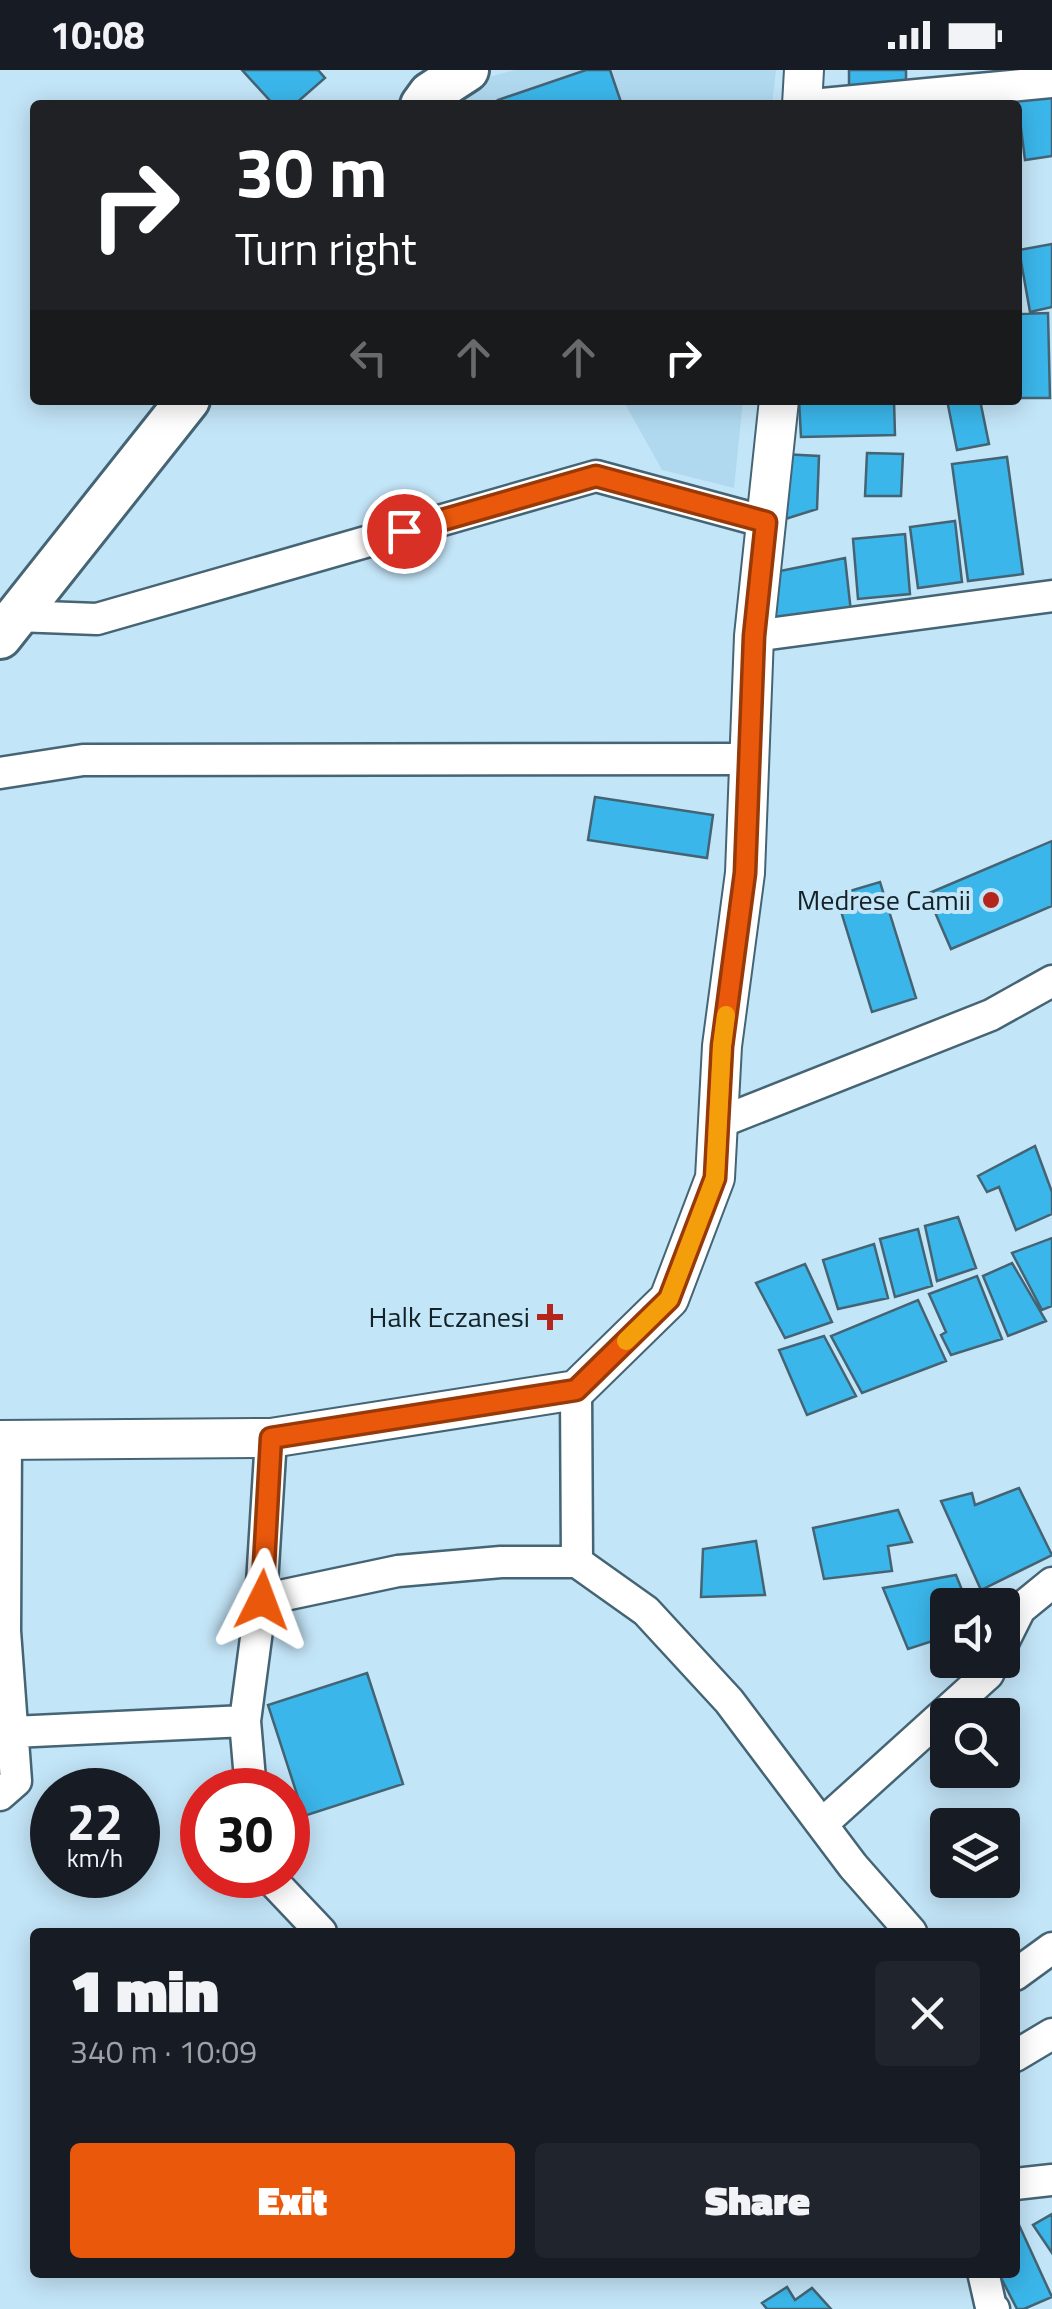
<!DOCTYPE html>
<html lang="en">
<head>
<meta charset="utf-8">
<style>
	body { margin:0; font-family:"Titillium Web",sans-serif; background:#20242c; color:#f1f3f6; height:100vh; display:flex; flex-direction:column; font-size:38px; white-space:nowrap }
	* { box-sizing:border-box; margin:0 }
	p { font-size:32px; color:#9ea1a6 }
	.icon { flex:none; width:55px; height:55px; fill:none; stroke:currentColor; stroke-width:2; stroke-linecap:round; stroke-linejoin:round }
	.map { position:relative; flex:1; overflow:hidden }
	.panel { position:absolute; left:30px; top:1858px; width:990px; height:350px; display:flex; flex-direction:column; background:#171b24; border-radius:10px; box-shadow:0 5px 25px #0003 }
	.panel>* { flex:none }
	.hud { position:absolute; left:30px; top:30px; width:992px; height:305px; border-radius:10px; box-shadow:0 5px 25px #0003; background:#202124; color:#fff; overflow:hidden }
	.tools { position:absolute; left:930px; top:1518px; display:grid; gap:20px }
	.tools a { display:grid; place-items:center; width:90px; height:90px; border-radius:10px; background:#171b24; box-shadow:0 5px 25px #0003; font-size:50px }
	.speed { position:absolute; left:30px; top:1698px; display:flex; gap:20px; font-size:50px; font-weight:700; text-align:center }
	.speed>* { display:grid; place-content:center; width:130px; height:130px; border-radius:50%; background:#171b24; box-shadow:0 5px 25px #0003; line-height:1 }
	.speed small { font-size:25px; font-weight:400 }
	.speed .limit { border:15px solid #d22; background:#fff; color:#111 }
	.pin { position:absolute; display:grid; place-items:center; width:85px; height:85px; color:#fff; margin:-42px; border:5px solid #fff; border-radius:50%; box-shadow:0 2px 10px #0007 }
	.me { position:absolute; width:110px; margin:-55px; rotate:3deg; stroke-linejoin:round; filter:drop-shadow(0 0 8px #0008) }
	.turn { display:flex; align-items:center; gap:35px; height:210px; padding:0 40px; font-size:45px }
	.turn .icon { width:130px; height:130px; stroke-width:2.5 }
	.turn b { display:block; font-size:70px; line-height:85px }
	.lanes { display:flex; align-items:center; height:95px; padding:0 40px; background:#0003; justify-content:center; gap:50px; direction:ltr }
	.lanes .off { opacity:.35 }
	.round { display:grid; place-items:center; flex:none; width:105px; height:105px; border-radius:10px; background:#20242c }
	.headline { display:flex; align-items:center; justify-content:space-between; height:170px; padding:0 40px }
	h1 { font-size:60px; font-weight:800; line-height:75px }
	.cta { display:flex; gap:20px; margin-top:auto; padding:20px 40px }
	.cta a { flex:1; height:115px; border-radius:10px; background:#ea580c; color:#fff; font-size:40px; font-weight:800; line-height:115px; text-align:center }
	.cta a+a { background:#20242c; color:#f1f3f6 }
	.status { display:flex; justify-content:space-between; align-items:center; height:70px; padding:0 50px; background:#171b24; direction:ltr }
	.status svg { height:28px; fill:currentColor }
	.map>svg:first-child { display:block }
	.built { fill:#b0d9f0 }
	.building { fill:#3bb6ea; stroke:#446373; stroke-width:2.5 }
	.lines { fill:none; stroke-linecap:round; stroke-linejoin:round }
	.minor-casing { stroke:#456474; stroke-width:35 }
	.tertiary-casing { stroke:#456474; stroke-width:42 }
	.secondary-casing { stroke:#456474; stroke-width:48 }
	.minor { stroke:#fff; stroke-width:30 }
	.tertiary { stroke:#fff; stroke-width:38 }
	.secondary { stroke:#fff; stroke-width:42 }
	.route-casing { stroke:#983908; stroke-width:25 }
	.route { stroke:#ea580c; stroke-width:18 }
	.slow { stroke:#f59e0b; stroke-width:18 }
	.poi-dot { fill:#b4261b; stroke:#c3e5f8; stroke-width:4 }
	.labels { text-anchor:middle; stroke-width:8; stroke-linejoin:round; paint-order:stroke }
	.poi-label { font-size:28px; fill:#142127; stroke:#c3e5f8; text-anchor:end }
</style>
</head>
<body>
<div class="status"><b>10:08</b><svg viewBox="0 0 49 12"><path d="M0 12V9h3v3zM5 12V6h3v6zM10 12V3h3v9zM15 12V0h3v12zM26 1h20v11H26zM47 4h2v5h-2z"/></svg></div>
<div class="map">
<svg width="1052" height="2239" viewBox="0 0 1052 2239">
	<rect width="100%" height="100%" fill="#c3e5f8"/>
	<path class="built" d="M515 0H776L772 35H456L492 6Z
		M623 330H743L734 418 662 400Z"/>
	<path class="building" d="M242 0H318L325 8 294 35H274Z
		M586 0H610L622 35H500L498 30Z
		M849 0H906V21L849 22Z
		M1052 22V86L1025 90 1017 27Z
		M1052 174V237L1030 242 1019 180Z
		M1048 243 1050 328H1018V244Z
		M799 330H894L895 365 801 367Z
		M947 330H980L989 374 957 380Z
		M867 383 903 384 901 426H865Z
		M782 384 819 386 817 439 779 451Z
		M1007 387 1023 504 968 511 952 394Z
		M955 451 962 512 918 518 910 457Z
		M905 464 910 524 858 529 853 469Z
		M845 488 851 542 769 549 770 503Z
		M595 727 713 745 707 788 588 770Z
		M1052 771V836L951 879 927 824Z
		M880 812 916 928 872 942 836 825Z
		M1035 1076 1052 1122V1144L1016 1160 999 1117 987 1122 978 1106Z
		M958 1147 976 1198 937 1211 925 1156Z
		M918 1159 932 1216 895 1227 880 1169Z
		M1052 1168V1236L1042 1240 1012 1183Z
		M874 1174 888 1228 838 1239 823 1190Z
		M1012 1193 1046 1251 1008 1266 983 1206Z
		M805 1194 832 1252 785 1268 756 1213Z
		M977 1206 1002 1269 951 1285 941 1265 946 1262 929 1224Z
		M918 1230 946 1291 862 1323 831 1266Z
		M824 1266 856 1326 807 1345 779 1280Z
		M1019 1418 1052 1485 981 1520 941 1431 972 1423 975 1435Z
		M898 1440 912 1472 888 1476 892 1501 824 1509 813 1458Z
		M756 1471 765 1525 701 1527 703 1479Z
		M956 1505 968 1535H948V1566L908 1579 883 1518Z
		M367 1603 403 1714 304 1746 268 1635Z
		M1052 2144V2183L1033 2155Z
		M1019 2155 1052 2227 1024 2239H1017L998 2202H1015V2157Z
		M787 2217 795 2230 812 2218 831 2239H767L762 2233Z"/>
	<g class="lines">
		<defs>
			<path id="minor" d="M812 35 1052 12
				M16 546 97 549 596 406 766 452
				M754 566 1052 526
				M0 703 83 690 750 689
				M718 1053 991 945 1052 911
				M576 1320 577 1492
				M261 1530 398 1501 501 1492H577L646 1541 729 1631 853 1796 911 1862
				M1002 1575 1020 1539 1052 1513
				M13 1662 245 1651
				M247 1720 250 1709 245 1651 261 1530 271 1368
				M0 1725 16 1711 5 1561 6 1370
				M822 1754 988 1604 995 1590
				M267 1805 321 1862
				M1015 1905 1052 1878
				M1015 1986 1052 1964
				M1015 2114 1052 2110
				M983 2202 991 2237 994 2239"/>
			<path id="tertiary" d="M802 35 804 0
				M0 1370 271 1368 576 1320 669 1229 715 1108 722 976 745 803 754 566 779 330"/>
			<path id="secondary" d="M422 35 430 24 467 0
				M0 567 188 330"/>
		</defs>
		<use href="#minor" class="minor-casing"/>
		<use href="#tertiary" class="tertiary-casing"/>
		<use href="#secondary" class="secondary-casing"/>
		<use href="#minor" class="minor"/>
		<use href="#tertiary" class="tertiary"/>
		<use href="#secondary" class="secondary"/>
	</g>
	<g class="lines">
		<defs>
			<path id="route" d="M262 1530 271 1368 576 1320 669 1229 715 1108 722 976 745 803 754 566 766 452 596 406 404 461"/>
		</defs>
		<use href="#route" class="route-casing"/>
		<use href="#route" class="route"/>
		<path class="slow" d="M626 1271 669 1229 715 1108 722 976 726 945"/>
	</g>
	<g class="poi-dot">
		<circle cx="991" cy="830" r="10"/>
		<path d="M545 1232h10v10h10v10h-10v10h-10v-10h-10v-10h10z"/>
	</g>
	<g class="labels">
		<g class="poi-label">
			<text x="971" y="840">Medrese Camii</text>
			<text x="530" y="1257">Halk Eczanesi</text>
		</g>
	</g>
</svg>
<div class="tools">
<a><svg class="icon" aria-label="sound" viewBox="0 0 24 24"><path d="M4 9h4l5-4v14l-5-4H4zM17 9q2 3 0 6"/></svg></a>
<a><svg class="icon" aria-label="search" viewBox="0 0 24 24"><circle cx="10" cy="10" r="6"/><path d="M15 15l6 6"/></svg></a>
<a><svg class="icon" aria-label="layers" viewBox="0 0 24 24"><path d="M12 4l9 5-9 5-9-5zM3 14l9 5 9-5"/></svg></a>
</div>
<div class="speed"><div>22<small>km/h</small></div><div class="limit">30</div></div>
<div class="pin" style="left:404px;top:461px;background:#d93025"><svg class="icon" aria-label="arrive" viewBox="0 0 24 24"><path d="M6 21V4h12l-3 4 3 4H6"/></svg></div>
<svg class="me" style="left:262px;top:1530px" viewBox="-20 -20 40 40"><path d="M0-17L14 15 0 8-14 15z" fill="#ea580c" stroke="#fff" stroke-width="4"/></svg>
<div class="hud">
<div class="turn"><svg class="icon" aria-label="right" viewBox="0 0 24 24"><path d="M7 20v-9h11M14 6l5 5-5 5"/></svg><div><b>30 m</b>Turn right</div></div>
<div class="lanes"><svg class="icon off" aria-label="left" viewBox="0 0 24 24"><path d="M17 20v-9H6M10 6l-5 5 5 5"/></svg><svg class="icon off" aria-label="ahead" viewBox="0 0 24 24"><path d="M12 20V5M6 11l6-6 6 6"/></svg><svg class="icon off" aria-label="ahead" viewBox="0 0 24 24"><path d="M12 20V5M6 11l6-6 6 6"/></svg><svg class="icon" aria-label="right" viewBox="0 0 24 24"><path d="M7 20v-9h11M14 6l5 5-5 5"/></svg></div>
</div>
<section class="panel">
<div class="headline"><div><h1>1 min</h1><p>340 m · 10:09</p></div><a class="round"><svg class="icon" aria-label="close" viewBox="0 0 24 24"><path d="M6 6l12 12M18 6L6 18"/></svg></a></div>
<div class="cta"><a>Exit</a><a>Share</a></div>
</section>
</div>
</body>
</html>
